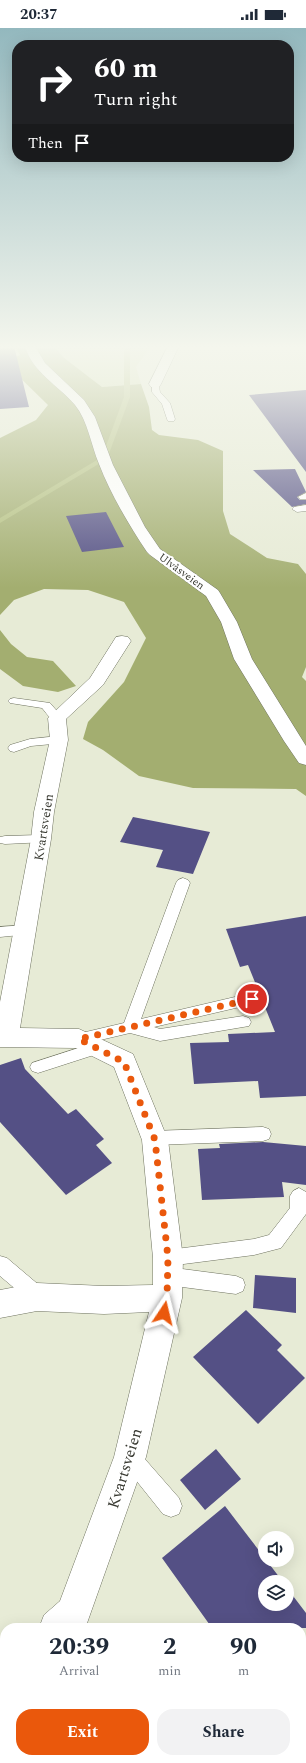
<!DOCTYPE html>
<html lang="en">
<head>
<meta charset="utf-8">
<style>
	body { margin:0; font-family:Spectral,serif; background:#f2f2f3; color:#1f2937; height:100vh; display:flex; flex-direction:column; font-size:15px; white-space:nowrap }
	* { box-sizing:border-box; margin:0 }
	p { font-size:13px; color:#747a83 }
	.icon { flex:none; width:22px; height:22px; fill:none; stroke:currentColor; stroke-width:2; stroke-linecap:round; stroke-linejoin:round }
	.map { position:relative; flex:1; overflow:hidden }
	.sheet { position:absolute; left:0px; top:1595px; width:306px; height:140px; display:flex; flex-direction:column; background:#fff; border-radius:16px 16px 0 0; box-shadow:0 4px 16px #0002 }
	.sheet>* { flex:none }
	.hud { position:absolute; left:12px; top:12px; width:282px; height:122px; border-radius:16px; box-shadow:0 4px 16px #0002; background:#202124; color:#fff; overflow:hidden }
	.fabs { position:absolute; left:258px; top:1503px; display:grid; gap:8px }
	.fabs a { display:grid; place-items:center; width:36px; height:36px; border-radius:50%; background:#fff; box-shadow:0 4px 16px #0002; font-size:20px }
	.pin { position:absolute; display:grid; place-items:center; width:34px; height:34px; color:#fff; margin:-17px; border:2px solid #fff; border-radius:50%; box-shadow:0 1px 4px #0007 }
	.me { position:absolute; width:44px; margin:-22px; rotate:10deg; stroke-linejoin:round; filter:drop-shadow(0 0 3px #0008) }
	.turn { display:flex; align-items:center; gap:14px; height:84px; padding:0 16px; font-size:18px }
	.turn .icon { width:52px; height:52px; stroke-width:2.5 }
	.turn b { display:block; font-size:28px; line-height:34px }
	.then { display:flex; align-items:center; height:38px; padding:0 16px; background:#0003; gap:8px; font-size:15px }
	.eta { display:flex; justify-content:space-evenly; align-items:center; height:68px; text-align:center }
	.eta b { font-size:24px; font-weight:700; line-height:28px }
	.cta { display:flex; gap:8px; margin-top:auto; padding:8px 16px }
	.cta a { flex:1; height:46px; border-radius:16px; background:#ea580c; color:#fff; font-size:16px; font-weight:700; line-height:46px; text-align:center }
	.cta a+a { background:#f2f2f3; color:#1f2937 }
	.status { display:flex; justify-content:space-between; align-items:center; height:28px; padding:0 20px; background:#fff; direction:ltr }
	.status svg { height:11px; fill:currentColor }
	.map>svg:first-child { display:block }
	.green { fill:#d7e0b6 }
	.forest { fill:#a3ae70 }
	.lines { fill:none; stroke-linecap:round; stroke-linejoin:round }
	.stream { fill:#b3bf7f; fill-rule:evenodd }
	.building { fill:#545085 }
	.service-casing { stroke:#6e725f; stroke-width:1 }
	.minor-casing { stroke:#6e725f; stroke-width:1 }
	.service { fill:#fff; fill-rule:evenodd }
	.minor { fill:#fff; fill-rule:evenodd }
	.route { stroke:#ea580c; stroke-width:7; stroke-dasharray:0 12.6 }
	.labels { text-anchor:middle; stroke-width:4; stroke-linejoin:round; paint-order:stroke }
	.far-street-label { font-size:11px; fill:#373830; stroke:#fff }
	.street-label { font-size:13px; fill:#373830; stroke:#fff }
	.near-street-label { font-size:16px; fill:#373830; stroke:#fff }
</style>
</head>
<body>
<div class="status"><b>20:37</b><svg viewBox="0 0 49 12"><path d="M0 12V9h3v3zM5 12V6h3v6zM10 12V3h3v9zM15 12V0h3v12zM26 1h20v11H26zM47 4h2v5h-2z"/></svg></div>
<div class="map">
<svg width="306" height="1735" viewBox="0 0 306 1735">
	<rect width="100%" height="100%" fill="#e7ebd6"/>
	<path class="green" d="M54 318H151L136 339 141 356 102 359 63 329Z"/>
	<path class="forest" d="M15 318H54L63 329 102 359 141 356 149 379 152 402 159 407 198 412 223 423V483L230 506 267 530 298 536 306 546V639L302 649 306 653V768L296 761 193 760 139 748 103 722 83 711 88 694 124 654 146 610 124 574 88 562 44 561 14 572 0 587V410L36 392 48 377 4 334 20 327Z
		M0 602 11 616 27 629 53 633 76 658 58 664 23 658 0 641Z"/>
	<g class="lines">
		<path class="stream" d="M128 318H133L130 323V369L107 431 0 495V490L102 429 124 369V323Z"/>
	</g>
	<path class="building" d="M0 318H14L29 379 0 381Z
		M306 362V444L249 367Z
		M295 441 306 464 297 469 300 472H306V476L292 479 253 442Z
		M106 484 124 519 82 524 66 488Z
		M133 789 210 804 193 846 156 839 163 822 120 814Z
		M306 888V1068L260 1070 258 1053 194 1056 190 1015 229 1014 228 1006 275 1004 248 937 240 939 226 901Z
		M21 1030 25 1041 68 1086 76 1081 104 1111 96 1117 112 1135 66 1167 0 1094V1037Z
		M263 1114 306 1118V1157L282 1154 284 1169 202 1172 198 1121 220 1120 219 1116Z
		M255 1247 296 1250V1285L253 1280Z
		M246 1282 282 1317 277 1322 305 1350 258 1396 193 1329Z
		M216 1421 241 1451 205 1482 180 1452Z
		M225 1478 283 1554H265V1576H287V1560L306 1585V1600H212L162 1530Z"/>
	<g class="lines">
		<defs>
			<path id="service" d="M152 354H158L160 364 170 375 175 391 174 393H168L167 391 162 376 152 364Z
				M306 465V471H300L298 469Z
				M306 477V483L297 484 292 481 294 479Z
				M14 670 50 675 63 690 61 693C52 695 48 687 42 680L10 675 8 673 10 671Z
				M59 708 63 709 65 712 63 715 31 718 14 724 10 723 8 720 10 717 30 711Z
				M41 807 46 808 48 811 46 814 5 816 0 815V809L5 808Z
				M183 850 188 852 190 855 141 991 252 965 257 967 260 971 257 975 154 999 160 1001 243 988 249 990 251 994 249 998 160 1013 130 1005 79 1017 73 1015 71 1011 73 1007 124 995 176 855 178 852Z
				M25 897 30 898 32 902 30 906 0 909V899Z
				M97 1014 103 1016 105 1020 103 1024 38 1045 32 1043 30 1039 32 1035Z
				M263 1099 269 1101 271 1106 269 1111 263 1113 154 1117 148 1115 145 1110 148 1105 154 1103Z
				M299 1160 306 1164V1186L281 1220 254 1227 168 1238 161 1236 159 1230 161 1224 168 1222 254 1211 269 1207 290 1180V1168L293 1163Z
				M0 1228 7 1230 46 1263 48 1269 46 1275 39 1278 32 1275 0 1248Z
				M167 1239 236 1248 243 1251 245 1257 243 1263 236 1266 167 1257 160 1254 158 1248 160 1242Z
				M130 1419 137 1422 179 1470 182 1478 179 1486 171 1489 163 1486 123 1436 120 1429 123 1422Z"/>
			<path id="minor" d="M25 318H35L45 335 84 372 95 389 113 437 145 499 160 521 218 562 220 565 237 594 252 631 306 718V737L299 735 284 713 234 631 221 594 206 568 150 527 147 524C129 497 111 467 99 436 91 417 88 393 75 377 58 357 32 344 25 318Z
				M168 318H179L161 356 159 359H151L149 356Z
				M122 608 128 609 131 613 103 657 66 691 68 712 54 784 51 811 20 1000 79 1001 133 1026 168 1112 183 1230 182 1270 146 1429 86 1598 83 1600H39L44 1587 60 1573 114 1429 149 1284 104 1286 37 1283 0 1290V1262L37 1255 104 1258 153 1257V1230L142 1112 114 1039 76 1020 0 1019V974L31 811 34 784 50 712 48 690 90 650 116 609Z
				M5 1630V1670L0 1672V1632Z"/>
		</defs>
		<use href="#service" class="service-casing"/>
		<use href="#minor" class="minor-casing"/>
		<use href="#service" class="service"/>
		<use href="#minor" class="minor"/>
	</g>
	<linearGradient id="sky" x2="0" y2="1"><stop stop-color="#93b8be"/><stop offset="0.57" stop-color="#f4f6ed"/><stop offset="1" stop-color="#f4f6ed" stop-opacity="0"/></linearGradient>
	<rect width="306" height="560" fill="url(#sky)"/>
	<g class="lines">
		<path class="route" d="M164 1285 167 1270 168 1230 155 1112 124 1034 79 1011 252 971"/>
	</g>
	<g class="labels">
		<g class="far-street-label">
			<text transform="translate(182 543) rotate(36)" y="4">Ulvåsveien</text>
		</g>
		<g class="street-label">
			<text transform="translate(43 799) rotate(-81)" y="5">Kvartsveien</text>
		</g>
		<g class="near-street-label">
			<text transform="translate(124 1440) rotate(-73)" y="6">Kvartsveien</text>
		</g>
	</g>
</svg>
<div class="fabs">
<a><svg class="icon" aria-label="sound" viewBox="0 0 24 24"><path d="M4 9h4l5-4v14l-5-4H4zM17 9q2 3 0 6"/></svg></a>
<a><svg class="icon" aria-label="layers" viewBox="0 0 24 24"><path d="M12 4l9 5-9 5-9-5zM3 14l9 5 9-5"/></svg></a>
</div>
<div class="pin" style="left:252px;top:971px;background:#d93025"><svg class="icon" aria-label="arrive" viewBox="0 0 24 24"><path d="M6 21V4h12l-3 4 3 4H6"/></svg></div>
<svg class="me" style="left:164px;top:1285px" viewBox="-20 -20 40 40"><path d="M0-17L14 15 0 8-14 15z" fill="#ea580c" stroke="#fff" stroke-width="4"/></svg>
<div class="hud">
<div class="turn"><svg class="icon" aria-label="right" viewBox="0 0 24 24"><path d="M7 20v-9h11M14 6l5 5-5 5"/></svg><div><b>60 m</b>Turn right</div></div>
<div class="then">Then<svg class="icon" aria-label="arrive" viewBox="0 0 24 24"><path d="M6 21V4h12l-3 4 3 4H6"/></svg></div>
</div>
<section class="sheet">
<div class="eta">
<div><b>20:39</b><p>Arrival</p></div>
<div><b>2</b><p>min</p></div>
<div><b>90</b><p>m</p></div>
</div>
<div class="cta"><a>Exit</a><a>Share</a></div>
</section>
</div>
</body>
</html>
